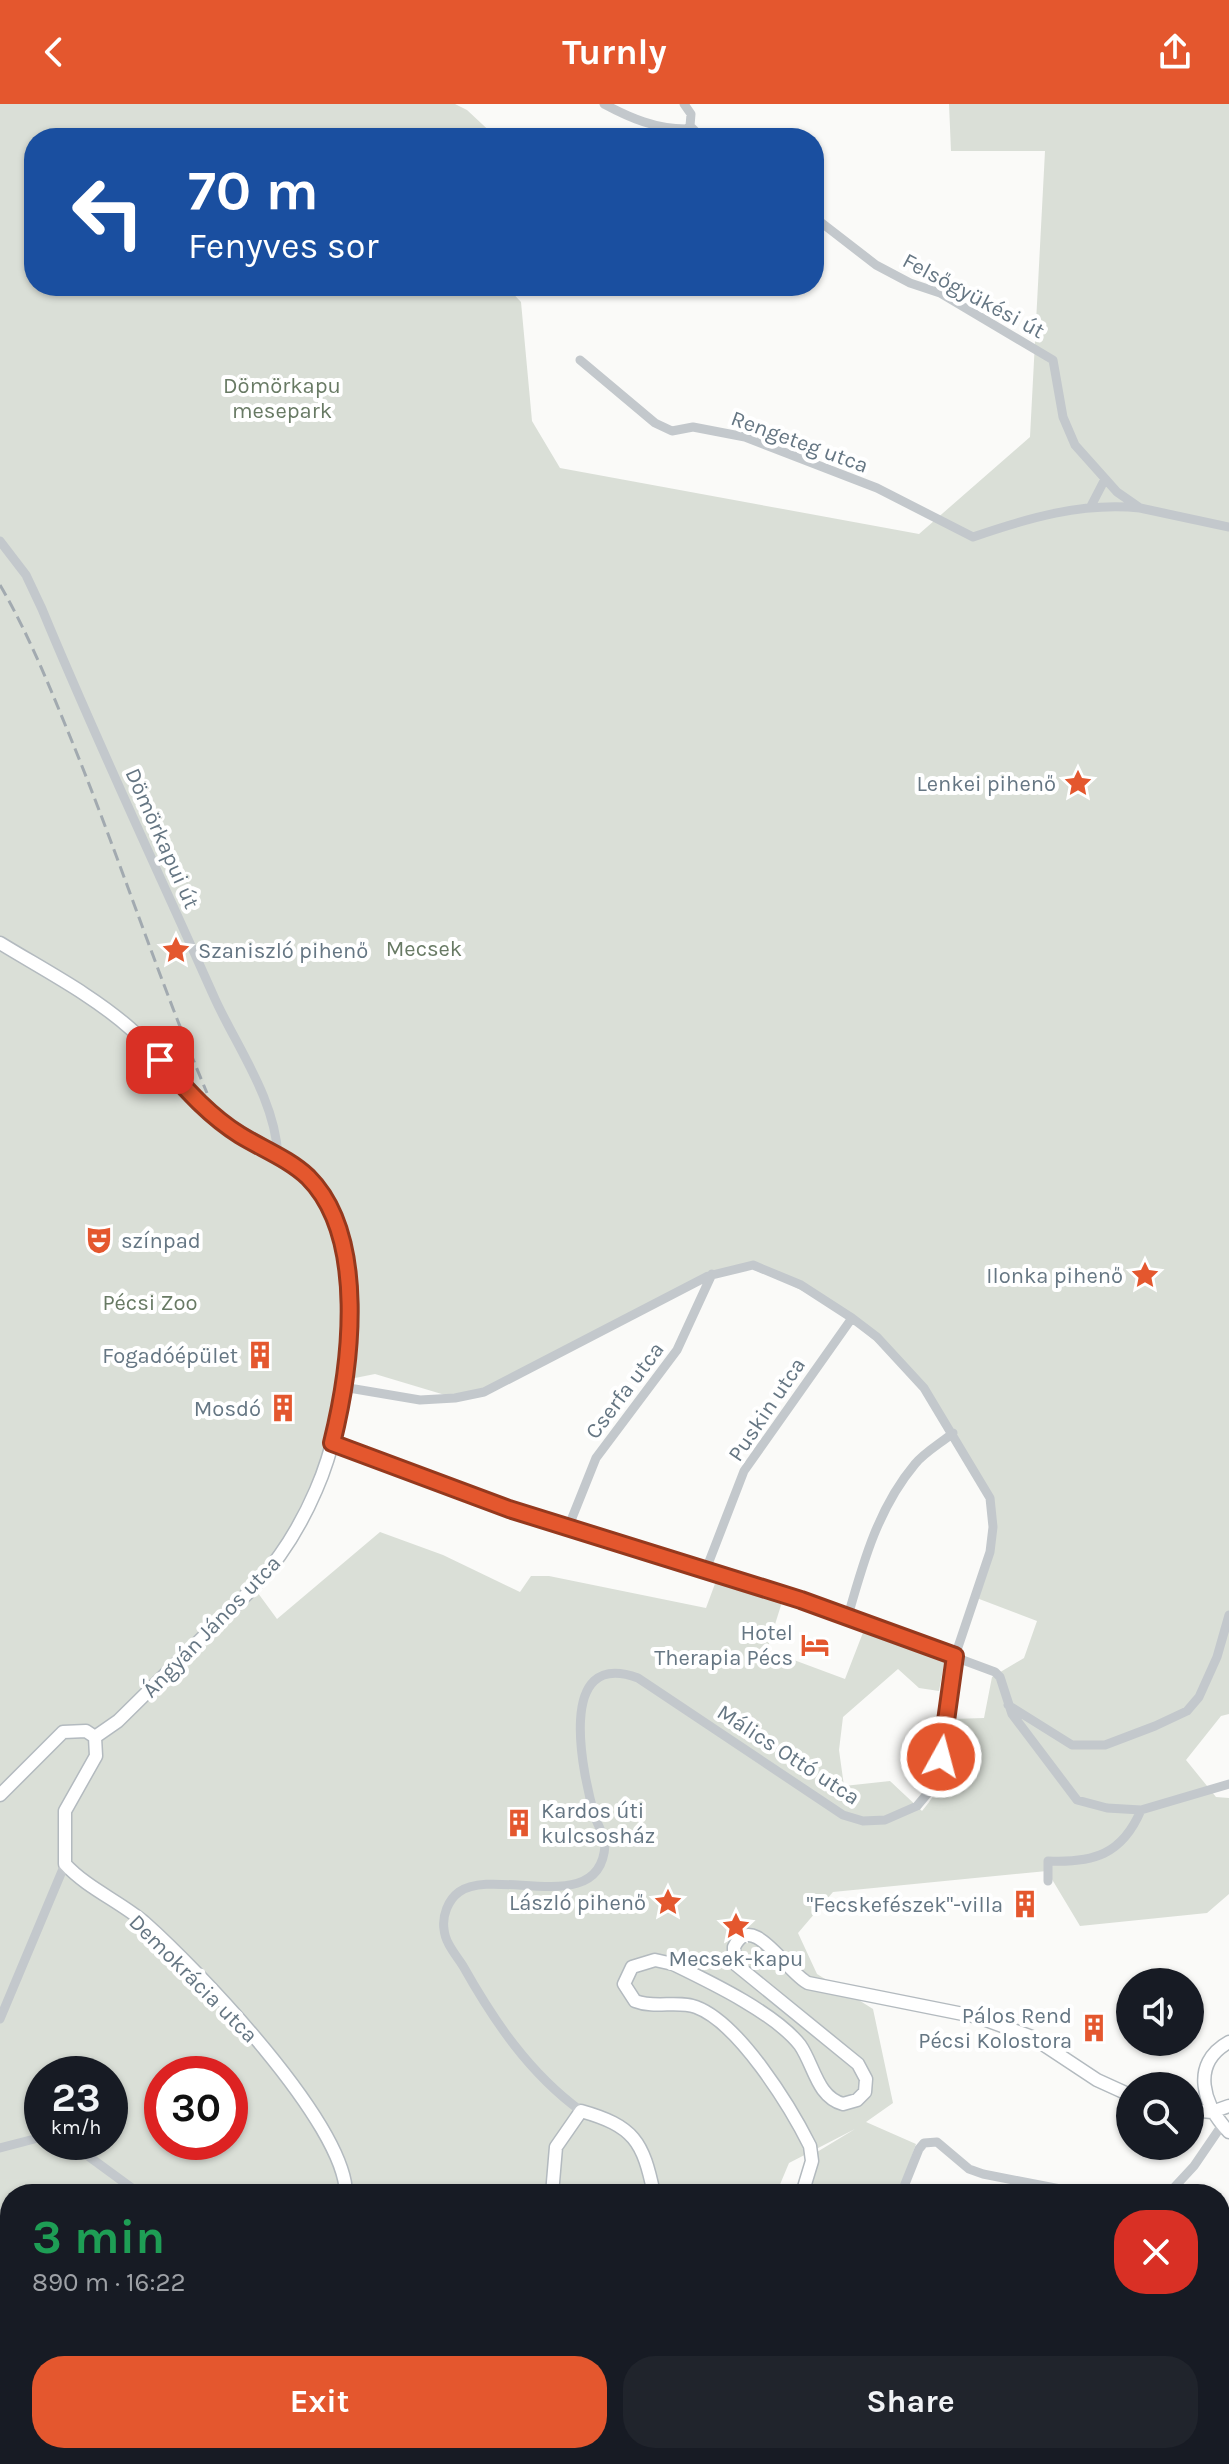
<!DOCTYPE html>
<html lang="en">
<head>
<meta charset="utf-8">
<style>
	body { margin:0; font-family:Karla,sans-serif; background:#20242c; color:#f1f3f6; height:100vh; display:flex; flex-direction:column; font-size:30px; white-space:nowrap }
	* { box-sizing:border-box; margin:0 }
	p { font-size:26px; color:#9ea1a6 }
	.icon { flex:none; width:44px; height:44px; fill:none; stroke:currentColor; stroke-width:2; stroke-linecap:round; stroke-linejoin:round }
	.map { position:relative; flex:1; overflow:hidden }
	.details { position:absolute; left:0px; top:2080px; width:1230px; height:280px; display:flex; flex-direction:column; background:#171b24; border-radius:32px 32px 0 0; box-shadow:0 2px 6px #0004 }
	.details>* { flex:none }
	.hud { position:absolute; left:24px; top:24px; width:800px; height:168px; border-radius:32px; box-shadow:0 2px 6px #0004; background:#1a4fa0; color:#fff; overflow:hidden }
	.fabs { position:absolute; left:1116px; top:1864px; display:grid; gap:16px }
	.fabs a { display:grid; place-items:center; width:88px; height:88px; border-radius:50%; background:#171b24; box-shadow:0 2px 6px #0004; font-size:40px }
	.speed { position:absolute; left:24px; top:1952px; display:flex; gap:16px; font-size:40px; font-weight:700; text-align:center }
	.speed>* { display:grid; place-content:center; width:104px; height:104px; border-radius:50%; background:#171b24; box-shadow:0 2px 6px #0004; line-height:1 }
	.speed small { font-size:20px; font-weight:400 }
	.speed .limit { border:12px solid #d22; background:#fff; color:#111 }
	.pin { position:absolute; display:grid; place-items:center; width:68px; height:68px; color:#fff; margin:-34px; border-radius:16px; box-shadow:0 4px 12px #0006 }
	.me { position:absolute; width:88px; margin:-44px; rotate:7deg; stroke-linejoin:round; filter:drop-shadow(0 0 6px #0008) }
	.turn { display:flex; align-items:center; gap:28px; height:168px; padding:0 32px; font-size:36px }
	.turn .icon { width:104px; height:104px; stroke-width:2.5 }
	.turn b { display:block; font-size:56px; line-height:68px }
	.round { display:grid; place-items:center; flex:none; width:84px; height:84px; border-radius:32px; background:#20242c }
	.overview { display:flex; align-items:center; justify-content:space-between; height:136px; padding:0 32px }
	h1 { font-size:48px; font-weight:700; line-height:60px; color:#1e9e55 }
	.action { display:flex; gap:16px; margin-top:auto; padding:16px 32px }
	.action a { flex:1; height:92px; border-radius:32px; background:#e4572e; color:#fff; font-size:32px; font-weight:700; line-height:92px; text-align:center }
	.action a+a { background:#20242c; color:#f1f3f6 }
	header { display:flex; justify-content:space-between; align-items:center; height:104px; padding:0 32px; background:#e4572e; color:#fff; font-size:36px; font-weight:700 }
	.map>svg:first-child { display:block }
	.green { fill:#dadfd7; fill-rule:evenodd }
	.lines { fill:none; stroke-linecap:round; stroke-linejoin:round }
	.secondary-casing { stroke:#b3babf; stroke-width:15 }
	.street { stroke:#c3c8cc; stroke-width:9 }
	.secondary { stroke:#fff; stroke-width:12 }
	.rail { stroke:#a2aab0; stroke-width:3; stroke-dasharray:12 6; stroke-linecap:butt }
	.route-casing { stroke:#94391e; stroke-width:20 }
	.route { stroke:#e4572e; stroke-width:14 }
	.labels { text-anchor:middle; stroke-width:8; stroke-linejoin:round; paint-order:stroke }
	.street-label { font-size:22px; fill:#657683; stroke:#fff }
	.park-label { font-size:22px; fill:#687a64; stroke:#fff }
	.poi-label { font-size:22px; fill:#657683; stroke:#fff; text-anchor:end }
</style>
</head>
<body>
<header><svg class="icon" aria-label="back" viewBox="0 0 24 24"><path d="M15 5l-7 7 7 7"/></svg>Turnly<svg class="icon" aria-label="share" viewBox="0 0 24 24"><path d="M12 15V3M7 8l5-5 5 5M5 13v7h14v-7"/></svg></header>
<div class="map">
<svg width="1229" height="2360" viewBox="0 0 1229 2360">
	<rect width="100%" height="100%" fill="#fafaf8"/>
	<path class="green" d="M0 0H455L467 6 497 34H34V182H506L521 198 532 317 560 364 919 430 1030 333 1045 47H951L949 0H1229V1610L1221 1612 1186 1656 1216 1693 1229 1694V1790L1207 1809 1080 1822 1047 1767 833 1788 798 1829 817 1870 873 1905 893 1999 866 2018 916 2040 898 2090H805L817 2048 855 2025 789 2059 776 2090H10V2238L0 2244ZM753 1161 835 1204 900 1258 953 1329 990 1394V1447L974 1493 1037 1517 1024 1554 992 1573 984 1614 953 1615C955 1649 944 1682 922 1707L890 1677 844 1682 839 1646 843 1613 898 1565 919 1584 939 1587 945 1554 864 1526 845 1575 767 1546 782 1498 716 1477 706 1504 549 1472H531L520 1488 443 1451 380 1428 277 1515 255 1485 271 1465 331 1337 340 1277 375 1270 455 1294 512 1275 708 1172ZM42 1970H110V2038H42ZM162 1970H230V2038H162Z
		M315 2350H510L509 2360H332Z"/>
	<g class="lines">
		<defs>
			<path id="secondary" d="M0 839C44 866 93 891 132 926 157 949 175 980 201 1002 239 1035 301 1051 327 1096 368 1167 348 1314 316 1386 301 1421 280 1455 254 1483L118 1617 95 1633
				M95 1633 96 1652 65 1707V1760C87 1784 119 1797 144 1818 197 1865 346 2020 346 2090
				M0 1691 63 1628 86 1627 95 1633
				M1229 1938C1189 1960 1204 2002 1229 2028
				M1190 2006 1212 2008 1229 2002
				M552 2090 556 2043 581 2007C634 2022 643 2037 654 2090
				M802 2090 812 2057 810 2042C790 2002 739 1919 696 1903 677 1896 655 1905 635 1897L624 1880 632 1863 655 1856 673 1860C710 1878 775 1909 800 1941 814 1961 817 1993 843 2000L857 1996 865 1988 866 1975 858 1960 734 1859V1843C752 1805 787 1869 808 1879L978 1913 1032 1933 1097 1976 1130 1991"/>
		</defs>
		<use href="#secondary" class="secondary-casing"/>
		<path class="street" d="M604 0C630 14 656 25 686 25L690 22 702 34
			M684 0 691 10 690 22
			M814 113 876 161 910 179 940 189 1053 256 1063 313 1075 341 1117 388 1140 404 1229 423
			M580 256 655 319 672 327 693 323 745 333 877 384 973 433C1028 414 1082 398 1140 404
			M1091 402 1105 375
			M0 437 26 471 42 505C96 636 157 765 215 895 238 945 275 995 278 1052
			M343 1283 420 1296 455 1294 484 1288 708 1172 753 1161 801 1181 852 1214 877 1233 924 1284 990 1394 993 1423 990 1448 955 1552 941 1653 932 1684 917 1702 885 1716 863 1717 843 1711 638 1574C554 1543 583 1672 595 1713 598 1722 605 1732 605 1741 601 1815 495 1762 459 1788 448 1796 442 1812 444 1825 445 1839 456 1851 463 1862 494 1917 529 1969 581 2007
			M332 1339 509 1405 801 1496 995 1568 1000 1573 1012 1610 1077 1696 1107 1704 1141 1706 1229 1680
			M568 1424 596 1354 677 1246 712 1170
			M705 1468 744 1367 852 1214
			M848 1512C863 1459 878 1404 915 1360 925 1348 941 1339 953 1329
			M1008 1601 1072 1641H1105L1155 1622 1187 1607 1199 1593 1217 1553 1229 1511
			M1048 1777V1757C1093 1759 1122 1751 1141 1706
			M0 1915 65 1760
			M69 2038 140 2090
			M0 2044 42 2033
			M901 2090 919 2045 924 2039 937 2038 969 2065 983 2070 1086 2090
			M1168 2090 1194 2062 1222 2021
			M1220 2168 1229 2171
			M1220 2191 1229 2180
			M0 2350 11 2360
			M309 2350 334 2360
			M462 2350 475 2360
			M1170 2350 1201 2360
			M1114 2360 1118 2350"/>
		<use href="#secondary" class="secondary"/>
		<path class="rail" d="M0 481C28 529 48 579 69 630 118 749 157 871 207 989"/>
	</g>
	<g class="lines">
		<defs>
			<path id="route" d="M160 956C185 984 208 1011 240 1031 263 1045 289 1055 308 1073 368 1133 351 1263 332 1339L509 1405 801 1496 955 1552 941 1653"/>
		</defs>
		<use href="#route" class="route-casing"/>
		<use href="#route" class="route"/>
	</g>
	<defs>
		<symbol id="sight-bare" viewBox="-9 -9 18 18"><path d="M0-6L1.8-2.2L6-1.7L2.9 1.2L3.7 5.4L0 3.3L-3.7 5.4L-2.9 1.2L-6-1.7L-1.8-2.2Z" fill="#e4572e" stroke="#fff" stroke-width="2.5" paint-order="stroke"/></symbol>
		<symbol id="theatre-bare" viewBox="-9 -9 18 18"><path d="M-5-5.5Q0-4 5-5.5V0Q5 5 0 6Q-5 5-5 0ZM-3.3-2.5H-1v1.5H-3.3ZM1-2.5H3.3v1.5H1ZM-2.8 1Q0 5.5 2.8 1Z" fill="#e4572e" stroke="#fff" stroke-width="2.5" paint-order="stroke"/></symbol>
		<symbol id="building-bare" viewBox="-9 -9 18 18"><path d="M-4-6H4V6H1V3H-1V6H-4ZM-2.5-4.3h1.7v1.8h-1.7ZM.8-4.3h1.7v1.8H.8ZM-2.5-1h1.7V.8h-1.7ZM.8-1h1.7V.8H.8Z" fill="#e4572e" stroke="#fff" stroke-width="2.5" paint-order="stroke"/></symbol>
		<symbol id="hotel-bare" viewBox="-9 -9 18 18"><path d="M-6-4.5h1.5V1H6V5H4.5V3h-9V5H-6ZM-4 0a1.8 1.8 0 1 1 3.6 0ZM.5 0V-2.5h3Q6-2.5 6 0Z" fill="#e4572e" stroke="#fff" stroke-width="2.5" paint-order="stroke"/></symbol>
	</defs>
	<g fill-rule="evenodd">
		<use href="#sight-bare" x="1058" y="659" width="40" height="40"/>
		<use href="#sight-bare" x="156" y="826" width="40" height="40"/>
		<use href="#theatre-bare" x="79" y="1116" width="40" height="40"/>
		<use href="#sight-bare" x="1125" y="1151" width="40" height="40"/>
		<use href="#building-bare" x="240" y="1231" width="40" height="40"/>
		<use href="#building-bare" x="263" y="1284" width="40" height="40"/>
		<use href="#hotel-bare" x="795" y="1521" width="40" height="40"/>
		<use href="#building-bare" x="499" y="1699" width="40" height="40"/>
		<use href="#sight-bare" x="648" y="1778" width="40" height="40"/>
		<use href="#building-bare" x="1005" y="1780" width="40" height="40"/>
		<use href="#sight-bare" x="716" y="1802" width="40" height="40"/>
		<use href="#building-bare" x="1074" y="1904" width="40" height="40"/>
	</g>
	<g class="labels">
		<g class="street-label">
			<text transform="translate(974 191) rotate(28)" y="8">Felsőgyükési út</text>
			<text transform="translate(800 337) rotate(20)" y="8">Rengeteg utca</text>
			<text transform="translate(163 734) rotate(66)" y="8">Dömörkapui út</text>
			<text transform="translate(624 1286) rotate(-53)" y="8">Cserfa utca</text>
			<text transform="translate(766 1305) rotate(-56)" y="8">Puskin utca</text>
			<text transform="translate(211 1522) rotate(-46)" y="8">Ángyán János utca</text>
			<text transform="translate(789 1650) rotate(33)" y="8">Málics Ottó utca</text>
			<text transform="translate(194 1874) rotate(45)" y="8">Demokrácia utca</text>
		</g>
		<g class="park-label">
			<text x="282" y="289">Dömörkapu<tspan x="282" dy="25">mesepark</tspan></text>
			<text x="424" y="852">Mecsek</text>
			<text x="150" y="1206">Pécsi Zoo</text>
		</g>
		<g class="poi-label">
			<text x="1056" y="687">Lenkei pihenő</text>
			<text x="198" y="854" text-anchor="start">Szaniszló pihenő</text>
			<text x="121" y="1144" text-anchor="start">színpad</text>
			<text x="1123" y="1179">Ilonka pihenő</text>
			<text x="238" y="1259">Fogadóépület</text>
			<text x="261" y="1312">Mosdó</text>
			<text x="793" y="1536">Hotel<tspan x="793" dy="25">Therapia Pécs</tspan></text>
			<text x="541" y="1714" text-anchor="start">Kardos úti<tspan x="541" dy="25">kulcsosház</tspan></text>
			<text x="646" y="1806">László pihenő</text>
			<text x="1003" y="1808">"Fecskefészek"-villa</text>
			<text x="736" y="1862" text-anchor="middle">Mecsek-kapu</text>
			<text x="1072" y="1919">Pálos Rend<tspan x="1072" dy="25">Pécsi Kolostora</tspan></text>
		</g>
	</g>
</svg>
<div class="fabs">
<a><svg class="icon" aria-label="sound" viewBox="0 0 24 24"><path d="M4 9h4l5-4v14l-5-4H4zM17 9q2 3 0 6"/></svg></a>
<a><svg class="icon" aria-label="search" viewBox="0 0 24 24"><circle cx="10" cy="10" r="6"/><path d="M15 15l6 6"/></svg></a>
</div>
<div class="speed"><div>23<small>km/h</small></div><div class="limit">30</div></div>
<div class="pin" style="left:160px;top:956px;background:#d93025"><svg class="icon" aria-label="arrive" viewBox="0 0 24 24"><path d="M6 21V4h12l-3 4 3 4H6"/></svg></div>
<svg class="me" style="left:941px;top:1653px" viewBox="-20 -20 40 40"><circle r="17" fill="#e4572e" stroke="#fff" stroke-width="3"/><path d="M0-11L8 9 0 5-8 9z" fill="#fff"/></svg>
<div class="hud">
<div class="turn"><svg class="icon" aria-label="left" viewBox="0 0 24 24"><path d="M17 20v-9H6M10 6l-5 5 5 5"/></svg><div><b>70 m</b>Fenyves sor</div></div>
</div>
<section class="details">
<div class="overview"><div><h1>3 min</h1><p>890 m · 16:22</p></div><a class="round" style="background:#d93025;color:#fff"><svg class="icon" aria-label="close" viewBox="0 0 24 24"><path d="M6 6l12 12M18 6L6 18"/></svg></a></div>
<div class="action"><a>Exit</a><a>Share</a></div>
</section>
</div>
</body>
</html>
